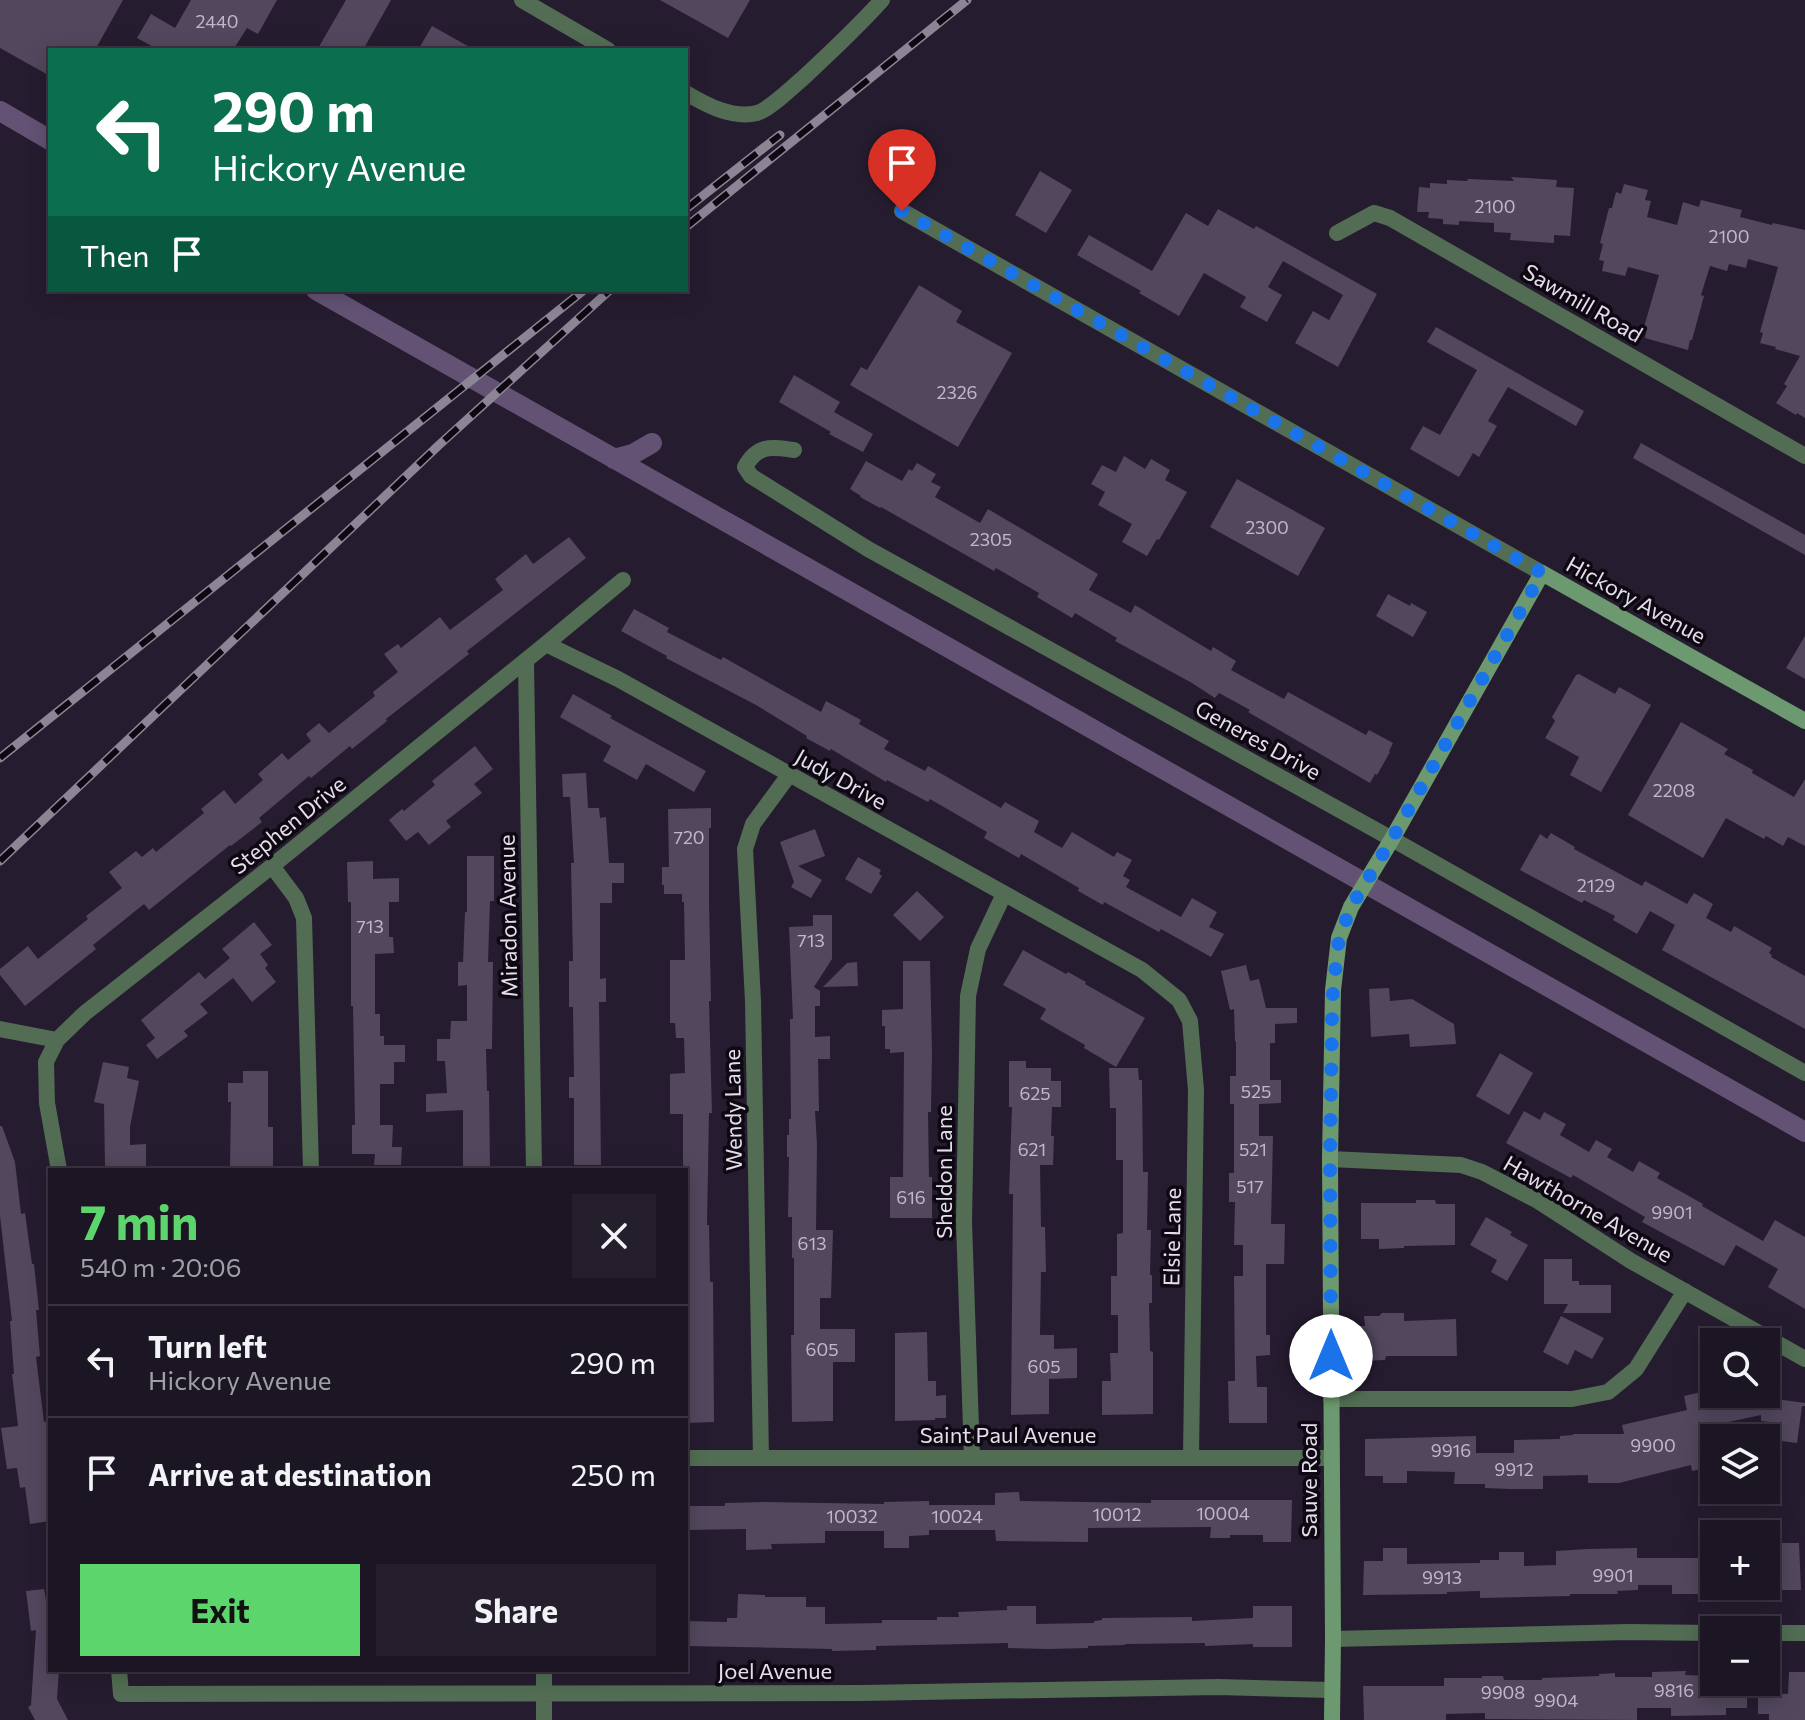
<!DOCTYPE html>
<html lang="en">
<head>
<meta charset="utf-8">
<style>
	body { margin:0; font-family:Commissioner,sans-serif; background:#251e2c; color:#f1f3f6; height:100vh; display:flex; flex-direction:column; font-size:30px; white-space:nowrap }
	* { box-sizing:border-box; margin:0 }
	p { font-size:26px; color:#a09fa6 }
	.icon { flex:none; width:44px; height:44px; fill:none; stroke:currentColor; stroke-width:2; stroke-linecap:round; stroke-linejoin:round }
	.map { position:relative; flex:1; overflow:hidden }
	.sheet { position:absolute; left:48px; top:1168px; width:640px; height:504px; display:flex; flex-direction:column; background:#1c1524; border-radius:0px; box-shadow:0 4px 20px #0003,0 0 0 2px #3a3441 }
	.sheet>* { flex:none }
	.guide { position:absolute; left:48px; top:48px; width:640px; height:244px; border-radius:0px; box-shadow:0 4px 20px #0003,0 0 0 2px #3a3441; background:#0b6e4f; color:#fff; overflow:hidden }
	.buttons { position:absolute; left:1700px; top:1328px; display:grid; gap:16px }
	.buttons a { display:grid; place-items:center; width:80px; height:80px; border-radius:0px; background:#1c1524; box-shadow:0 4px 20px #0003,0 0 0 2px #3a3441; font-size:40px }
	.pin { position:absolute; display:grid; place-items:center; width:68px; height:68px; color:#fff; margin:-82px -34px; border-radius:50% 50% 50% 0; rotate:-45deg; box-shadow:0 0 8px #0007 }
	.pin .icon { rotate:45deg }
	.me { position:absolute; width:88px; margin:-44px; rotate:0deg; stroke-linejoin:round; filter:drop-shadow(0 0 6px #0008) }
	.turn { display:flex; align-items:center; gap:28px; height:168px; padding:0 32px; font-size:36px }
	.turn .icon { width:104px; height:104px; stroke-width:2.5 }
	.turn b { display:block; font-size:56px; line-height:68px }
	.then { display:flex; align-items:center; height:76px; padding:0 32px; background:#0003; gap:16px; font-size:30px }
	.round { display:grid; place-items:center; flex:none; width:84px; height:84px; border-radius:0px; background:#251e2c }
	.headline { display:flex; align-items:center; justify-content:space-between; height:136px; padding:0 32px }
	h1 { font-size:48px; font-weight:700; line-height:60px; color:#5dd56d }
	.button { display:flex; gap:16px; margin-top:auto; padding:16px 32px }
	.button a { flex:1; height:92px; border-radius:0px; background:#5dd56d; color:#111; font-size:32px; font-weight:700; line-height:92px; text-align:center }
	.button a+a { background:#251e2c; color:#f1f3f6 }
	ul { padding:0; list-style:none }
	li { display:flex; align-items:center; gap:24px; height:112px; padding:0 32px; border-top:2px solid #3a3441 }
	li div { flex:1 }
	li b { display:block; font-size:30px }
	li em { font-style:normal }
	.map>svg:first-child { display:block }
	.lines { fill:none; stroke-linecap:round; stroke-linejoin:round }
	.canal { stroke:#635274; stroke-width:20 }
	.building { fill:#52475d }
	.street { stroke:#526d53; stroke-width:16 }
	.secondary { stroke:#6c996f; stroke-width:16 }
	.rail-casing { stroke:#8d8595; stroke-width:9 }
	.rail { stroke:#0d0811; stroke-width:6; stroke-dasharray:18; stroke-linecap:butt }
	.route { stroke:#1a73e8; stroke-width:14; stroke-dasharray:0 25.2 }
	.labels { text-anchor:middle; stroke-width:7; stroke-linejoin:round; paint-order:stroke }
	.number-label { font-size:18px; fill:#c0b8c8 }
	.street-label { font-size:22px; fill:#e4ddeb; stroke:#0d0811 }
</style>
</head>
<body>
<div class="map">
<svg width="1805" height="1720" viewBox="0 0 1805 1720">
	<rect width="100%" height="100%" fill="#261c30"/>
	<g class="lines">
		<path class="canal" d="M0 111 50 140
			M316 290 1805 1132
			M614 459 633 454 652 443"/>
	</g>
	<path class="building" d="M0 0H123L95 50H50V76L0 48Z
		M191 0H277L258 34 247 28 233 50H159L137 38 151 14 175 28Z
		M346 0H391L363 50H317Z
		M660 0H750L728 38Z
		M432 26 475 50H418Z
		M1040 171 1072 190 1046 233 1015 215Z
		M1511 177 1557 180 1556 187 1574 188 1570 236 1554 235V243L1510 240 1511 233 1494 232V223L1459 221V225L1443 224V219L1428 218 1429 212H1417L1419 187 1430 188V183L1447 184V180L1467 181 1468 179 1514 181Z
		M1624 184 1648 190 1645 200 1651 201 1647 217 1677 225 1683 202 1699 207 1701 200 1742 210 1740 217 1772 225 1773 223 1805 230V418L1797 413 1796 415 1776 403 1787 386 1784 384 1800 356 1775 349 1776 347 1760 343 1763 333 1760 332 1778 267 1748 259 1746 268 1729 264 1727 271 1710 266 1701 295 1704 296 1692 340H1690L1688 350 1645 338 1647 328 1644 327 1659 275 1628 267 1625 276 1602 271 1604 261 1599 260 1603 244 1600 243 1609 208H1612L1616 192 1621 194Z
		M1218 209 1254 229 1256 226 1377 294 1338 367 1295 343 1313 311 1329 320 1343 295 1283 261 1268 287 1282 295 1267 322 1240 307 1246 297 1204 273 1179 316 1139 293 1141 291 1077 255 1089 235 1152 271 1186 213 1208 226Z
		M919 285 962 311 956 322 1012 353 958 447 850 385 861 367 867 370Z
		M1436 327 1584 411 1576 426 1508 387 1488 421 1497 426 1479 457 1473 453 1459 477 1410 449 1423 426 1440 435 1477 370 1427 342Z
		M794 375 840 402 834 412 873 434 863 452 829 434 831 432 779 402Z
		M1641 443 1805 535V555L1633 458Z
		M1124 456 1145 469 1151 459 1170 470 1165 480 1187 492 1159 540 1157 539 1147 556 1122 542 1132 524 1098 505 1105 492 1091 484 1102 465 1116 472Z
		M866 461 902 481 909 469 912 471 917 463 936 474 931 482 941 487 935 497 980 523 988 509 1098 574 1089 590 1131 613 1135 605 1211 651 1213 647 1236 661 1231 670 1284 699 1288 692 1366 735 1369 730 1393 743 1389 751 1390 752 1377 775 1375 774 1370 783 1248 712 1250 710 1219 693 1215 698 1192 683 1115 641 1117 638 1075 613 1072 618 1037 597 1039 593 996 568 994 571 881 507 880 508 860 497 861 496 850 489Z
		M1237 479 1325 528 1298 576 1210 527Z
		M569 537 586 558 467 651 469 654 386 719 387 721 352 749 350 746 311 778 309 776 259 818 262 822 231 846 230 845 149 910 144 904 93 945 96 949 25 1006 0 975V969L28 946 38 959 88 919 86 916 122 888 109 872 136 851 142 857 153 848 156 852 204 813 201 809 224 790 235 804 263 780 258 774 282 753 288 760 311 741 306 734 319 723 329 733 375 696 373 692 398 672 384 654 398 644 401 648 440 617 450 630 503 590 495 579 526 554 533 564Z
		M1388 594 1410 606 1411 603 1427 612 1413 637 1376 616Z
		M634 609 669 628 667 632 721 660 723 657 821 712 826 701 861 720 859 724 889 741 884 749 925 771 928 766 1001 808 1005 802 1039 821 1034 832 1062 848 1072 832 1114 857 1117 852 1132 860 1123 876 1130 880 1126 887 1181 917 1192 898 1217 912 1209 927 1224 934 1211 957 1161 929 1159 932 1104 902 1103 905 1078 891 1079 888 1021 854 1019 858 984 838 987 832 930 799 928 802 887 780 886 782 831 749 830 751 806 738 807 736 756 705 666 658 667 656 621 631Z
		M1805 636V679L1786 668Z
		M1579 674 1615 694 1619 687 1651 705 1601 792 1570 775 1579 757 1545 738 1555 721 1552 717 1576 675Z
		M573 694 612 716 610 718 706 771 694 792 646 764 637 780 603 761 611 746 560 717Z
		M1681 722 1728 749 1724 754 1753 770 1752 773 1794 797 1805 779V846L1788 837 1783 846 1766 836 1764 839 1726 818 1703 858 1628 815Z
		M475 746 493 769 474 784 482 793 446 821 451 827 429 845 418 832 406 841 389 820 402 809 404 811 435 785 432 781Z
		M586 773 588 808H599L600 818 606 817 609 863H624V883H612V903H600V979L606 978V1002H599L601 1165H574V1098H569V1077H574L573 1007H569V961H573L571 863H574L570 797H563L562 774Z
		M711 808V828H709V901L711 1001H709L712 1113H709L707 1225H709L710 1282H713L714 1422 686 1423V1395H688V1362H686L688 1263H686V1170L683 1165V1114H670V1074L685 1073 684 1038H676L675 1023H670V960H685L684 902H682V894H664V885H662V867H669L668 809Z
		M815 829 825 856 798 866 822 880 811 898 791 887 794 882 780 842Z
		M1551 833 1575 847 1574 849 1642 886 1645 881 1687 904 1694 893 1713 904 1706 918 1731 932 1734 926 1772 948 1769 953 1772 955 1771 957 1805 976V1029L1662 950 1675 925 1650 911 1637 934 1613 920 1615 916 1584 900 1582 903 1520 870 1540 834 1547 839Z
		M467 856H494V901H490L488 962H493L492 1049H486L487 1091H489L490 1167 463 1168V1110L426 1112V1094L447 1093 445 1061H437V1039H450L451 1021H467V985L458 986V962H463L465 912H467Z
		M858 857 881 870 879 874 882 876 871 894 845 879Z
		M373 861V879L399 878V902H389V937H393L394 953 375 954V1014H380V1036H384V1045H405V1062H394V1084H380V1125H393L392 1147H402L401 1165H374L375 1154H352V1125H355L354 1062 353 1006H351V902H348L347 862Z
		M917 891 944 917 920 941 893 915Z
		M813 915H832V959L814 987 820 991V1006H815V1037L830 1036V1059H818L819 1111H815L817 1144 816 1230H833L831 1298H820V1329H855V1362H833V1421L792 1422 791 1335H794V1258H792V1217H788L789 1157H787V1135H789V1119H791L790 1019H793L789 927 813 926Z
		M254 922 272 945 260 954 268 965 265 968 276 982 252 1002 233 978 200 1004 208 1013 184 1031 188 1036 157 1059 146 1045 155 1038 141 1020 199 972 205 979 230 958 222 949Z
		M1023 950 1066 974 1068 972 1086 982 1085 984 1145 1018 1116 1067 1084 1048 1085 1045 1040 1019 1046 1009 1003 985Z
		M903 961H930L932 1052 931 1112H928L929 1177H932V1218H890V1177H903L904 1052 890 1053V1049H885V1026H882V1010L903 1009Z
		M857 962 858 986 823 987 847 963Z
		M1246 965 1250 981 1259 979 1266 1008H1297V1023L1275 1024V1043H1270V1080H1281V1103L1259 1104V1136H1273L1271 1224H1285L1284 1264H1266V1335H1270V1355L1256 1356 1257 1387H1267V1423H1229L1228 1381H1235L1234 1276H1243V1245H1234L1235 1202H1229V1173H1234V1104H1230V1076H1236V1042L1235 1041 1234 1009 1230 1010 1221 971Z
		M1389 988 1390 1001 1412 999 1454 1024 1456 1044 1410 1047 1409 1034 1371 1037 1369 989Z
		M1500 1053 1533 1073 1509 1115 1476 1096Z
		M1009 1061H1026V1068H1051V1081H1061V1107H1052L1051 1136H1054L1053 1165H1040L1041 1227H1045L1046 1272H1041L1040 1335H1054V1349L1077 1348V1378L1049 1379V1414L1011 1415 1013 1194H1009L1012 1107H1009Z
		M103 1062 129 1067 127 1078 139 1081 130 1127V1145L146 1144V1166L105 1167 104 1104 94 1102Z
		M1109 1068H1138L1139 1080H1142L1143 1172H1148L1147 1230H1151L1150 1275H1152V1303H1149L1150 1351 1153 1352V1414L1102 1415V1381H1111L1110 1353H1118V1315H1111V1276H1117V1234L1123 1233V1160H1116V1108H1110Z
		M243 1071H268V1127H273V1167H230L231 1102H228V1083H243Z
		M1524 1111 1540 1120 1544 1112 1566 1124 1560 1135 1589 1152 1596 1140 1612 1149 1607 1157 1633 1172 1639 1161 1660 1173 1657 1178 1703 1204 1702 1206 1763 1241 1775 1220 1805 1237V1309L1768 1287 1778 1269 1736 1245 1724 1266 1642 1222 1645 1217 1573 1175 1571 1178 1506 1143Z
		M0 1126H2L15 1162 21 1214 25 1213 32 1264H34L39 1310H36L40 1356 36 1357 44 1422 48 1421 50 1435V1463H47L50 1482V1521L30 1524 25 1487 20 1488 17 1468 7 1469 1 1428 18 1426 12 1374H14L10 1321H12L0 1216Z
		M1416 1200H1435L1436 1204H1455V1245L1404 1246V1248L1379 1249V1239H1361V1203H1416Z
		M1486 1217 1512 1232 1510 1235 1528 1245 1507 1281 1491 1272 1497 1260 1470 1245Z
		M1544 1259H1572V1281H1579V1285H1611V1313H1563L1568 1304H1544Z
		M1382 1313H1404V1321L1456 1319 1457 1356H1386L1385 1360 1362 1361 1361 1326H1365L1364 1316H1379Z
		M1561 1316 1604 1338 1592 1359 1575 1350 1568 1365 1543 1352Z
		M927 1332 928 1381H936V1396L946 1395V1418H935V1420L895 1421V1333Z
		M1714 1389V1394H1740L1805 1403V1406H1802L1797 1443 1767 1439 1769 1422 1761 1421V1415L1701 1428 1710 1467 1692 1471 1691 1465 1619 1483H1588V1475L1543 1476V1489H1510L1485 1488V1484H1454L1455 1472 1407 1471V1483H1383V1476H1365V1439L1476 1436V1453H1514V1440L1560 1439V1436L1573 1435V1434H1624L1622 1425 1687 1410 1684 1396Z
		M1019 1492 1020 1501 1151 1503V1500H1292L1291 1542H1263V1535H1230V1538H1210L1211 1527 1088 1528V1542L996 1541 995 1530H929V1535L909 1536V1548H884V1531H825V1543L771 1544 772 1549 746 1550V1529L686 1530V1506H725V1503L764 1502 884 1504V1502L929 1501V1505H995V1493Z
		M1766 1543H1799L1801 1590H1766Z
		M1383 1548H1407V1564L1480 1563V1560H1499V1552H1524V1566L1556 1565V1551L1587 1549 1637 1548V1558H1714V1594H1672V1585H1638V1590L1617 1591 1618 1594H1570V1596L1480 1598V1591L1447 1592V1594L1363 1595 1364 1561H1383Z
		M44 1589 46 1600H50V1670H59L57 1699 68 1720H35L28 1707 31 1705 36 1630 31 1631 26 1591Z
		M738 1594 765 1595V1597H806V1607H825V1624L882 1623V1620H937V1617H959L958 1612 1007 1610V1606H1036V1624L1094 1623V1621L1102 1620V1618L1192 1617V1621L1253 1618V1606H1292V1647H1253V1644L1205 1646V1643L1125 1644V1645L1088 1646V1648L1048 1649 1008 1648V1643L876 1646V1650L832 1651V1649L686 1646V1621L727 1622V1618H737Z
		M1686 1671 1685 1675 1714 1676V1682H1747V1708H1726V1715L1671 1716V1708H1637V1720L1485 1719V1713L1446 1714V1720H1364L1363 1686H1444V1678H1482V1676H1503L1504 1680H1542V1678L1599 1676V1674L1615 1673V1677H1652V1672Z
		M1789 1672H1805V1720H1769V1714H1758V1696H1768L1771 1693 1788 1694Z"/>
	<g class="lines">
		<path class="street" d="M522 0 608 50
			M686 93C706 105 732 119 757 113 770 109 791 88 802 79 830 53 857 28 882 0
			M902 211 1542 573
			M1337 233 1374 213 1390 218 1805 456
			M794 450C771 447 758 444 745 467L751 476 868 549 1392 839 1805 1073
			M623 580 546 644 618 679 1142 970 1179 1000 1190 1021 1196 1090 1191 1458
			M526 662 534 1170
			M272 866 296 898 304 918 311 1170
			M0 1029 57 1040
			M1330 1159 1461 1165 1482 1172 1538 1201 1631 1261 1805 1359
			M59 1170 47 1103 46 1062 57 1040 85 1013 272 866 546 644
			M1331 1399H1572L1608 1392 1636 1369 1685 1291
			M972 1457 964 1222 968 996 978 949 1004 894
			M686 1458H1330
			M761 1458 753 1001 745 849 753 824 789 775
			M1766 1633H1805
			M1333 1639 1629 1632 1714 1633
			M119 1670 121 1694 862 1693 1218 1687 1331 1690
			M544 1670V1720"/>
		<path class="secondary" d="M1332 1720 1333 1639 1330 1159 1333 990 1339 938 1351 907 1392 839 1542 573 1805 721"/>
		<defs>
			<path id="rail" d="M686 209 780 135
				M686 227 967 0
				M0 758 584 290
				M0 861 439 445 610 290"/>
		</defs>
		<use href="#rail" class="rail-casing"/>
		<use href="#rail" class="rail"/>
	</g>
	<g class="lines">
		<path class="route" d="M902 211 1542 573 1392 839 1351 907 1339 938 1333 990 1332 1018 1330 1159 1331 1356"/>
	</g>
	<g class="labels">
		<g class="number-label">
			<text x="217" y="28">2440</text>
			<text x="1495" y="213">2100</text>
			<text x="1729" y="243">2100</text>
			<text x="957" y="399">2326</text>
			<text x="1267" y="534">2300</text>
			<text x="991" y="546">2305</text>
			<text x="1674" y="797">2208</text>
			<text x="689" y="844">720</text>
			<text x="1596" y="892">2129</text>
			<text x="370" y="933">713</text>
			<text x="811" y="947">713</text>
			<text x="1256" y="1098">525</text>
			<text x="1035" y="1100">625</text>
			<text x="1032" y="1156">621</text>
			<text x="1253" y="1156">521</text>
			<text x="1250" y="1193">517</text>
			<text x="911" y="1204">616</text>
			<text x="1672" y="1219">9901</text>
			<text x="812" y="1250">613</text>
			<text x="822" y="1356">605</text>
			<text x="1044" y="1373">605</text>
			<text x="1653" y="1452">9900</text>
			<text x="1451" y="1457">9916</text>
			<text x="1514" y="1476">9912</text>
			<text x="1223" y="1520">10004</text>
			<text x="1117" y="1521">10012</text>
			<text x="852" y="1523">10032</text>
			<text x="957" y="1523">10024</text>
			<text x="1613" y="1582">9901</text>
			<text x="1442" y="1584">9913</text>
			<text x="1674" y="1697">9816</text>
			<text x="1503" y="1699">9908</text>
			<text x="1556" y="1707">9904</text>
		</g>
		<g class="street-label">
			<text transform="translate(1583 303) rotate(30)" y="8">Sawmill Road</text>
			<text transform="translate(1636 600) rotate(29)" y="8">Hickory Avenue</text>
			<text transform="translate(1258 740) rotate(29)" y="8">Generes Drive</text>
			<text transform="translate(841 779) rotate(29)" y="8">Judy Drive</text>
			<text transform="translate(288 825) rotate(-39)" y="8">Stephen Drive</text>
			<text transform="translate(508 916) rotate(-91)" y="8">Miradon Avenue</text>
			<text transform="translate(733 1110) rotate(-91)" y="8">Wendy Lane</text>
			<text transform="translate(944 1172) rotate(-90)" y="8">Sheldon Lane</text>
			<text transform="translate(1588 1209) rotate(30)" y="8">Hawthorne Avenue</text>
			<text transform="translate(1172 1237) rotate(-89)" y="8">Elsie Lane</text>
			<text x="1008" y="1443">Saint Paul Avenue</text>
			<text transform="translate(1309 1480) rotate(-90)" y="8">Sauve Road</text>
			<text x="775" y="1679">Joel Avenue</text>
		</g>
	</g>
</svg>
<div class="buttons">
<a><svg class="icon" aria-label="search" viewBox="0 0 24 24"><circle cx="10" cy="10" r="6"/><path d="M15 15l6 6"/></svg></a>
<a><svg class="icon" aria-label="layers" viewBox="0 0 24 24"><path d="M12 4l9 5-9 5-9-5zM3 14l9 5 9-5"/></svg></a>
<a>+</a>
<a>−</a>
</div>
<div class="pin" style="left:902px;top:211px;background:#d93025"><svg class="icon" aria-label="arrive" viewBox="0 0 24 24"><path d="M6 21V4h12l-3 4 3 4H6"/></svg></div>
<svg class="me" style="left:1331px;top:1356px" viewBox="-20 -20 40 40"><circle r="19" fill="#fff"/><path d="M0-13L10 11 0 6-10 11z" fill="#1a73e8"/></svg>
<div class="guide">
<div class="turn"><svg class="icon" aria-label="left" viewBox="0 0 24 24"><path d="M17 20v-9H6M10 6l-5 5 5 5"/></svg><div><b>290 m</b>Hickory Avenue</div></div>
<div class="then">Then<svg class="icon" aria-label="arrive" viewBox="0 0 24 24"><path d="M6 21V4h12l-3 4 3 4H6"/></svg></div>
</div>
<section class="sheet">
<div class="headline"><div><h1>7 min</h1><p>540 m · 20:06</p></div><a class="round"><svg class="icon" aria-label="close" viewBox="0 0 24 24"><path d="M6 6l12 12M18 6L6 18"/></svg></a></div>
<ul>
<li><svg class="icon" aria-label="left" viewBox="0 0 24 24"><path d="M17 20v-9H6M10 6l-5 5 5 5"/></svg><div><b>Turn left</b><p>Hickory Avenue</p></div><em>290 m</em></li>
<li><svg class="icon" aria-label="arrive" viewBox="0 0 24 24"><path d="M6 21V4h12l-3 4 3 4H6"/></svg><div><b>Arrive at destination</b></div><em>250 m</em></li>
</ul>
<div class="button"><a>Exit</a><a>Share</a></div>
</section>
</div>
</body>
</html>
